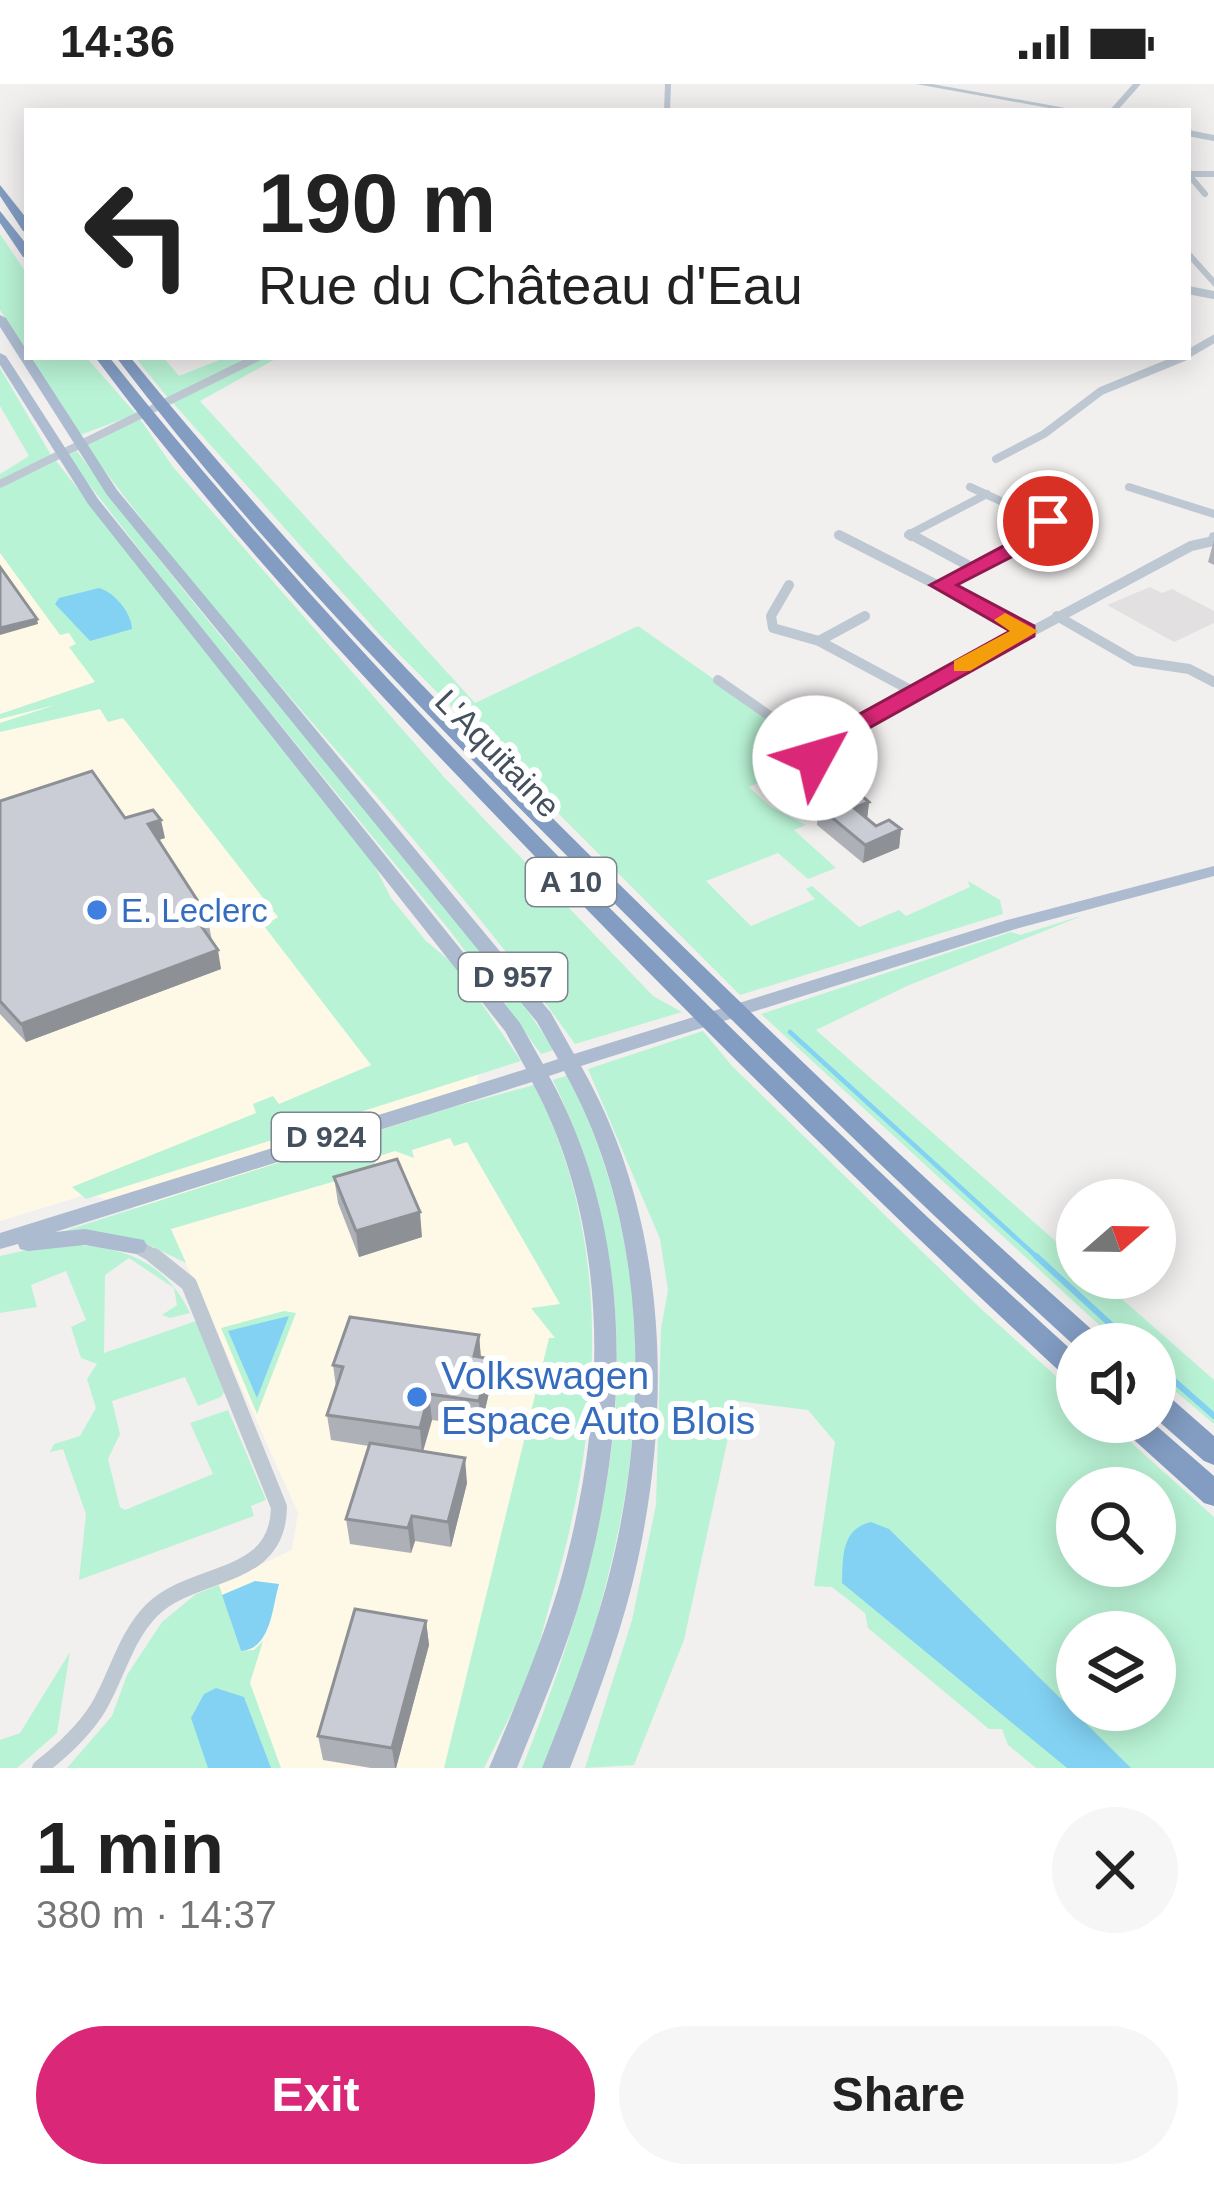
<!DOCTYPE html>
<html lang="en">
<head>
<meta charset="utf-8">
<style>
	body { margin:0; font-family:Arial,sans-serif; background:#f6f6f6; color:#222; height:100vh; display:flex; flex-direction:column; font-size:45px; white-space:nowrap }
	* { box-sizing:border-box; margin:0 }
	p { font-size:39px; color:#767676 }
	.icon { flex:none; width:66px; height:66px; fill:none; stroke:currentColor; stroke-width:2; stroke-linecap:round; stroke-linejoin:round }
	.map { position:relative; height:1684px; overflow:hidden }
	.sheet { display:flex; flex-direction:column; background:#fff; flex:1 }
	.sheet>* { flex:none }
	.guide { position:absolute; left:24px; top:24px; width:1167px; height:252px; border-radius:0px; box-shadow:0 6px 30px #0003; background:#fff; color:#222; overflow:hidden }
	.needle { width:78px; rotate:70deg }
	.fabs { position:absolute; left:1056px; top:1095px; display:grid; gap:24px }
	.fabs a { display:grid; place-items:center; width:120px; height:120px; border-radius:50%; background:#fff; box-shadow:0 6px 30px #0003; font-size:60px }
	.pin { position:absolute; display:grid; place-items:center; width:102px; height:102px; color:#fff; margin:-51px; border:6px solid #fff; border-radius:50%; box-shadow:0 3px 12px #0007 }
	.me { position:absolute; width:132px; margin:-66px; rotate:51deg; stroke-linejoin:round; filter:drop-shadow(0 0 9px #0008) }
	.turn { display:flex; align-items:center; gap:42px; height:252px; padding:0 36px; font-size:54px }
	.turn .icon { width:156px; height:156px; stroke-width:2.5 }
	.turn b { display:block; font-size:84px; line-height:102px }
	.round { display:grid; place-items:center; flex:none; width:126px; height:126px; border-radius:63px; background:#f6f6f6 }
	.summary { display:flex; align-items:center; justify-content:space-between; height:204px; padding:0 36px }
	h1 { font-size:72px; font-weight:700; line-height:90px }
	.action { display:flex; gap:24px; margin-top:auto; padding:24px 36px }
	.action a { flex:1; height:138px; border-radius:72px; background:#db2777; color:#fff; font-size:48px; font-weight:700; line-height:138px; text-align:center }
	.action a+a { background:#f6f6f6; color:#222 }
	.status { display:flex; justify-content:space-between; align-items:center; height:84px; padding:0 60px; background:#fff; direction:ltr }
	.status svg { height:33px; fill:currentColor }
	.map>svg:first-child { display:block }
	.commercial { fill:#fef9e7 }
	.education { fill:#e3e0e1 }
	.green { fill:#b9f3d5; fill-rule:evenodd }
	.water { fill:#83d2f4 }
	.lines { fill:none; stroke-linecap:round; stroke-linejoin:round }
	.stream-far1 { stroke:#83d2f4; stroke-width:4.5 }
	.stream { stroke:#83d2f4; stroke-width:6 }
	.minor-far4 { stroke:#bec8d2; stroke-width:6 }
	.minor-far3 { stroke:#bec8d2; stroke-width:8 }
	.minor-far2 { stroke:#bec8d2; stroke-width:10 }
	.minor-far1 { stroke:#bec8d2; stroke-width:14 }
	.minor { stroke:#bec8d2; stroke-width:16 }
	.tertiary { fill:#bec8d2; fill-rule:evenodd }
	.primary { fill:#acbbd0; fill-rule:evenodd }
	.motorway { fill:#829cc2; fill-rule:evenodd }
	.wall { fill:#aeb0b7 }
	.shaded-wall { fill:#8d9095 }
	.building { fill:#cacdd5; stroke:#8d9095; stroke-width:3 }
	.route { fill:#db2777; stroke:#8e194d; stroke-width:3 }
	.slow { fill:#f59e0b }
	.shop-dot { fill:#3f7fe0; stroke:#fff; stroke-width:4.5 }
	.labels { text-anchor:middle; stroke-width:12; stroke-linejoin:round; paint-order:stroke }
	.shield { fill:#fff; stroke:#7d848e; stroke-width:3 }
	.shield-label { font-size:30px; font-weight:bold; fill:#45505e }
	.street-label { font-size:33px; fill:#45505e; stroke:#fff }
	.shop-label { font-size:33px; fill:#366cbe; stroke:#fff; text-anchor:start }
	.near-shop-label { font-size:39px; fill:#366cbe; stroke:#fff; text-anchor:start }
</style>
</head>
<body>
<div class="status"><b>14:36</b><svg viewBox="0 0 49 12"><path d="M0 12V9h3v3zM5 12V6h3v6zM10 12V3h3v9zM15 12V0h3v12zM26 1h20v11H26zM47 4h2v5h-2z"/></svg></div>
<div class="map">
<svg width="1214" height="1684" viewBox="0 0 1214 1684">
	<rect width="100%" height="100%" fill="#f2efef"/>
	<path class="commercial" d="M0 420 487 955 464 1054 564 1225 452 1684H278L210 1505 292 1466 298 1429 165 1133 88 1110 0 1137Z"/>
	<path class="education" d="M1150 503 1162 509 1172 505 1214 527V539L1174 558 1107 521Z"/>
	<path class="green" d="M0 150 27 190V269L0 226Z
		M30 273H86L136 330 80 351Z
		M135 273H163L179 292 227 273H251L168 314Z
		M262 273H279L200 317 475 619 638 542 808 661 799 668 829 692 818 697 785 668 762 676 779 690 749 703 771 723 806 741 794 746 836 784 808 795 778 769 706 797 751 842 815 815 806 805 812 802 859 843 899 826 906 832 970 803 968 797 1000 816 1003 830 740 911 382 553 173 319Z
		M0 284 51 371 0 397V390L29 372 0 322Z
		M140 335 173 383 444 693 653 912 682 928 575 960C426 750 237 571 87 362Z
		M77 367C170 495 273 615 375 736 437 811 501 884 554 966L541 970 451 848 195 537 67 372Z
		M56 377 370 773 391 814 426 857 456 882 521 977 86 1115 72 1103 256 1029 253 1020 273 1012 279 1020 371 981 264 842 278 833 123 634 108 638 100 625 0 648V639L55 621 0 635V630L95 598 69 563 76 560 69 549 60 551 0 469V404Z
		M1084 831 907 902 816 946 1077 1176V1194H1098L1214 1296V1340L1155 1290V1260H1120L761 930 1011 848 1020 851Z
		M703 947 732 982 979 1223 1077 1311V1338H1108L1214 1433V1684H1036L1008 1661 1002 1645H989L868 1544 865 1529 832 1503 814 1502 835 1358 808 1326 736 1317 684 1556 634 1681 585 1684 632 1536 656 1421 661 1245 668 1206 660 1155 588 985ZM1077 1404H1155V1482H1077ZM1077 1548H1155V1626H1077Z
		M568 991C683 1226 636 1452 545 1684H522C614 1452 665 1232 553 996Z
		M534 1001C616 1160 601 1347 552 1513 544 1539 539 1567 528 1592 515 1623 499 1654 484 1684H444L549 1254H555L531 1224 560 1220 467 1058 454 1062 450 1054 412 1066 414 1074 395 1067 373 1074 377 1085 171 1145 186 1179 141 1157 58 1149 453 1023Z
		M49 1161C110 1159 162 1170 190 1229L170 1234 162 1231 177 1221 174 1204 129 1174 105 1191 104 1269 196 1237 224 1308 221 1313 198 1322 185 1293 112 1317 120 1350 108 1375 120 1423 125 1426 213 1390 190 1339 228 1326 266 1416 251 1422 254 1432 79 1496 86 1430 63 1365 50 1368 54 1360 80 1352 96 1324 87 1295 97 1280 81 1274 71 1243 86 1236 66 1187 31 1201 37 1223 0 1229V1172Z
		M284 1227 296 1229 257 1330 221 1244Z
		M219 1501 241 1567 254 1566 263 1557 250 1599 281 1684H67L112 1632 127 1591 162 1538 196 1510Z
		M70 1568 57 1649 17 1684H0V1656L20 1649Z"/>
	<path class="water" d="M99 504C114 508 132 529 132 545L90 557 55 520 59 514Z
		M289 1232 257 1314 228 1247Z
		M871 1438 889 1445 1131 1684H1067L842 1499C843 1473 841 1445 871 1438Z
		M255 1497 279 1500C272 1524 271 1565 241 1567L222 1511Z
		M216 1604 244 1613 271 1684H208L191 1634 204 1610Z"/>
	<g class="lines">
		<path class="stream-far1" d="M790 948 1039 1175"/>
		<path class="stream" d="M1036 1172 1132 1260
			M1155 1280 1214 1332"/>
		<path class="minor-far4" d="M667 27 668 0
			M1113 27 1137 0
			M1188 49 1214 54
			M1188 90H1214
			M1188 90 1205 110"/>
		<path class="minor-far3" d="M1188 206 1214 211
			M1188 270 1214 255
			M996 375 1044 350 1101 307 1184 273
			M0 400 258 273
			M970 403 1053 441 1031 453
			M1129 403 1214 430
			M911 453 908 451 987 410"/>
		<path class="minor-far2" d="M910 450 973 484
			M839 451 1027 547
			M789 501 771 532 773 544 819 557 914 608
			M941 501 1037 450
			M1057 532 1135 577 1189 585 1214 598
			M819 557 865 532
			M718 596 816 664
			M819 678 812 668 817 663 1191 462 1214 457"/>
		<path class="minor-far1" d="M136 1162 159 1175"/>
		<path class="minor" d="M40 1684C62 1667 83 1648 98 1624 117 1592 125 1553 152 1526 195 1484 278 1499 279 1423L189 1200 154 1172"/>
		<path class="tertiary" d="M916 0H932L1082 27H1065Z
			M1188 165 1214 194V203L1188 174Z
			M1214 448V458L1208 455 1210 449Z"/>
		<path class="primary" d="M0 231 6 234 27 267V273H31L117 406 551 929 574 970 1007 836 1214 782V792L1019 844 581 982C670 1137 674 1330 632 1501 616 1564 593 1624 570 1684H542C566 1624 589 1565 606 1503 651 1337 650 1140 564 987L549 992C635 1148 630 1335 584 1503 567 1565 541 1624 517 1684H489C514 1625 539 1566 558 1505 606 1342 615 1151 532 998L55 1148 85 1145 144 1156 147 1162 144 1168 136 1170 85 1161 28 1167 20 1165 18 1160 0 1165V1149L526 985 505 947 88 420 0 281V269L6 272 98 415 520 939 543 980 558 975 537 938 107 411 0 243Z"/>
		<path class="motorway" d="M0 101 27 135V148L23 147 0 112Z
			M0 127 27 161V174L23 173 0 139Z
			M95 273H109C276 482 459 675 649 863 789 1002 931 1139 1077 1271V1298L1068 1295C891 1132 721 963 553 791 393 626 233 458 95 273Z
			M116 273H130C297 477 480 665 669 849 810 986 952 1122 1099 1252L1103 1260H1077V1264C911 1113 751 956 593 798 426 631 259 461 116 273Z
			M1155 1306 1165 1309 1214 1352V1381L1204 1377 1155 1334Z
			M1119 1338H1152L1214 1392V1422L1204 1419 1123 1346Z"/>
	</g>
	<path class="wall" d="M1214 456V481L1208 478Z
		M0 717 125 734 165 754 159 756 209 841 212 857 221 885 26 958 0 930Z
		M869 718 867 734 876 742 901 745 899 764 863 779 817 741 818 722Z
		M334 1093 422 1153 359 1173 338 1119Z
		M479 1251 481 1273 491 1300 481 1343 432 1336 423 1368 467 1399 451 1463 415 1457 411 1469 350 1460 346 1435 369 1362 331 1356 327 1331 336 1303 333 1281Z
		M426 1537 429 1561 396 1684H371L323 1676 318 1652Z"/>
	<path class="shaded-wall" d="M37 535 38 540 0 551V544Z
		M869 718 867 736 854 724Z
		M161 736 165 754 152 758 148 740Z
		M901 745 899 764 863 779 865 761Z
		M218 866 221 885 26 958 21 940Z
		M420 1128 422 1153 359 1173 356 1147Z
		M479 1251 481 1277 474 1272Z
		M490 1275 491 1300 481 1343 479 1317Z
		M429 1310 432 1336 422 1370 420 1344Z
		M465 1374 467 1399 451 1463 448 1438Z
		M412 1432 415 1457 411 1469 408 1444Z
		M426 1537 429 1561 396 1684H395L392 1664Z"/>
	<path class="building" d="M0 483 37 535 0 544Z
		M92 687 125 734 153 726 161 736 148 740 201 822 209 841 202 843 218 866 21 940 0 917V717Z
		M856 707 869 718 854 724 876 742 889 736 901 745 865 761 818 722Z
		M397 1075 420 1128 356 1147 334 1093Z
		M350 1233 479 1251 474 1272 490 1275 479 1317 429 1310 420 1344 327 1331 343 1283 333 1281Z
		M370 1359 465 1374 448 1438 412 1432 408 1444 346 1435Z
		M355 1525 426 1537 392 1664 318 1652Z"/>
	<path class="route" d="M1048 431 1059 437 1060 448 957 501 1034 542V552L826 668 823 680H806L800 668 809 658 1010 547 930 501 1041 442V433Z"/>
	<path class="slow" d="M1005 529 1038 547 970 587H954V577L1010 547 994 536Z"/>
	<g class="shop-dot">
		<circle cx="97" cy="826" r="12"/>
		<circle cx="417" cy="1313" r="12"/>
	</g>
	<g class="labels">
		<g class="shield">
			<rect x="526" y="774" width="90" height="48" rx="9"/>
			<rect x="459" y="869" width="108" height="48" rx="9"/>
			<rect x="272" y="1029" width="108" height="48" rx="9"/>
		</g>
		<g class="shield-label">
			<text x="571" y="808">A 10</text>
			<text x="513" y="903">D 957</text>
			<text x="326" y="1063">D 924</text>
		</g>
		<g class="street-label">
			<text transform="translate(498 669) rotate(46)" y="12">L'Aquitaine</text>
		</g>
		<g class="shop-label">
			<text x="121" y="838">E. Leclerc</text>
		</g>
		<g class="near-shop-label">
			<text x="441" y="1305">Volkswagen<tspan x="441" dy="45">Espace Auto Blois</tspan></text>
		</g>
	</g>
</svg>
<div class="fabs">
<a><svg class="needle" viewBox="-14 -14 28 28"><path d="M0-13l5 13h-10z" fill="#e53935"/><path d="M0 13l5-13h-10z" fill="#767676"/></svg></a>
<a><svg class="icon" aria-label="sound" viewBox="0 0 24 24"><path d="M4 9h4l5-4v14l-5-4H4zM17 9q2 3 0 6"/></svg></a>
<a><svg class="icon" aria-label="search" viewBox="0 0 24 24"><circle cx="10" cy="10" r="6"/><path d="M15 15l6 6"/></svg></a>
<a><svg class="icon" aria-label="layers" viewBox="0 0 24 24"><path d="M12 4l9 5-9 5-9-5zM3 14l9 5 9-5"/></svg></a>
</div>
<div class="pin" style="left:1048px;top:437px;background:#d93025"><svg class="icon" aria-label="arrive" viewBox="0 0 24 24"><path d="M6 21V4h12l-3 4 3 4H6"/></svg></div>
<svg class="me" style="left:815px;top:674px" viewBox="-20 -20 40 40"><circle r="19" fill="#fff"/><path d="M0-13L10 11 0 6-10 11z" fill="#db2777"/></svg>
<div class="guide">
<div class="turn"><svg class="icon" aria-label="left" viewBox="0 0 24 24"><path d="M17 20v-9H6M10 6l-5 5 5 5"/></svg><div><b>190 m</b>Rue du Château d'Eau</div></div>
</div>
</div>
<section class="sheet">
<div class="summary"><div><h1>1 min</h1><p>380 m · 14:37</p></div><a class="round"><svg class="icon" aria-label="close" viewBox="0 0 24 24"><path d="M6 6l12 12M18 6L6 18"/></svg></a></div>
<div class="action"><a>Exit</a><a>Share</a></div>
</section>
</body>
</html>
